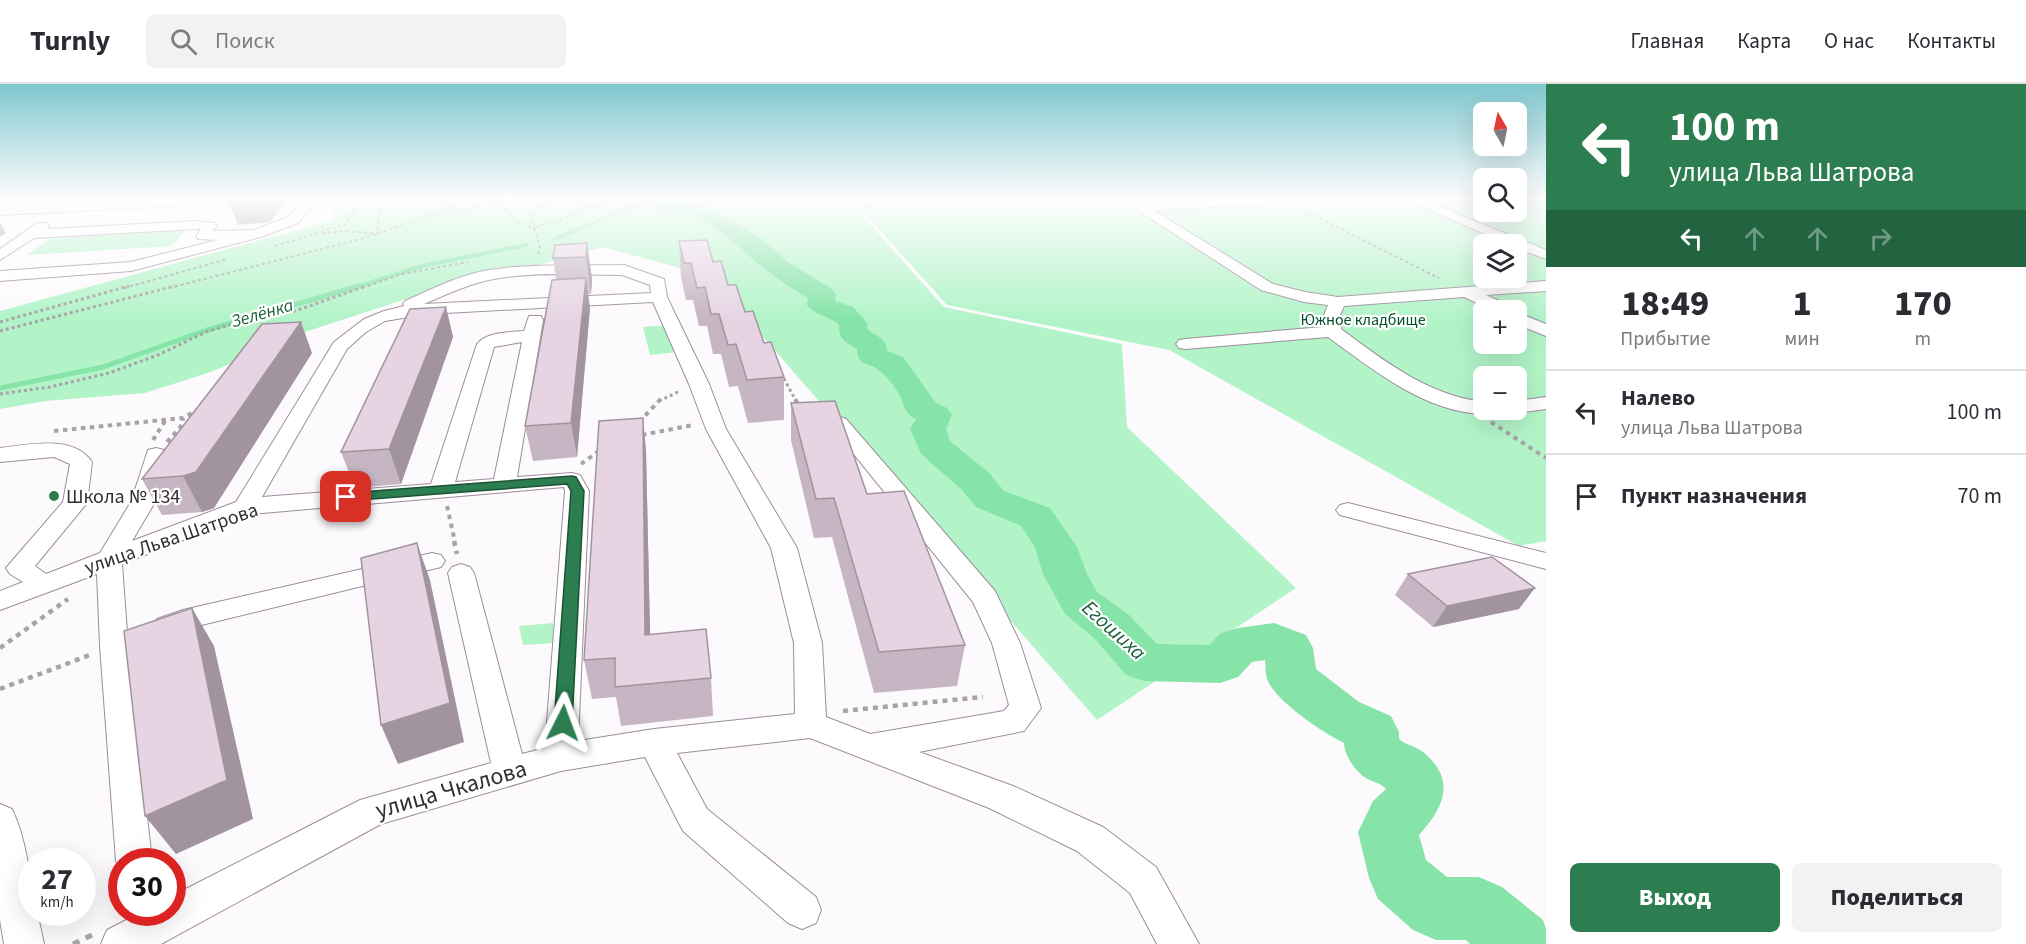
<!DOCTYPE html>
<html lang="ru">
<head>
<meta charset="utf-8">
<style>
	body { margin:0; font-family:"Source Sans 3",sans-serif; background:#f2f2f3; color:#2b2b33; height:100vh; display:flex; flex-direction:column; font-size:22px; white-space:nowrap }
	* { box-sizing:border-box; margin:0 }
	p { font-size:20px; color:#7c7c81 }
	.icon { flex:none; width:33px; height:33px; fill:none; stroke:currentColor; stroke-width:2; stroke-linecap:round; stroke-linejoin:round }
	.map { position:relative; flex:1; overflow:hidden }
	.side { display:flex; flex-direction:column; background:#fff; width:480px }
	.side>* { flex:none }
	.hud { background:#2c7e50; color:#fff; overflow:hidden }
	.needle { width:39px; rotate:351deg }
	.fabs { position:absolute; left:1473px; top:18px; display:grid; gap:12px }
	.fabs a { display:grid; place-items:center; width:54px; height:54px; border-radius:9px; background:#fff; box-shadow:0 6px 24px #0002; font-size:30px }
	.speed { position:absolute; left:18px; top:764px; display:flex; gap:12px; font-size:30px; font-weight:700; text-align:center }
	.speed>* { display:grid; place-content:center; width:78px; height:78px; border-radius:50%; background:#fff; box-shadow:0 6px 24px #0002; line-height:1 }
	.speed small { font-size:15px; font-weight:400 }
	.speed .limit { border:9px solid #d22; background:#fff; color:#111 }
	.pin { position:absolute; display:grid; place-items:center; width:51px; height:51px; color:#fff; margin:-26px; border-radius:12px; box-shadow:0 3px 9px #0006 }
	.me { position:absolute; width:66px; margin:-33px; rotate:3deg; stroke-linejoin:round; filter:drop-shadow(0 0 4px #0008) }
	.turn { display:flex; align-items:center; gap:21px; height:126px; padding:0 24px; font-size:27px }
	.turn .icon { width:78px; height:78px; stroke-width:2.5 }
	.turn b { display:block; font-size:42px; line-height:51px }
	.lanes { display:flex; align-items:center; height:57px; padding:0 24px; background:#0003; justify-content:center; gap:30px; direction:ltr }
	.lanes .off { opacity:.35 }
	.eta { display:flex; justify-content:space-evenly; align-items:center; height:102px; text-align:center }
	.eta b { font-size:36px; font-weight:800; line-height:42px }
	.button { display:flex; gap:12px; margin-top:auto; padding:12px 24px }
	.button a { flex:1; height:69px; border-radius:9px; background:#2c7e50; color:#fff; font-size:24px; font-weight:800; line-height:69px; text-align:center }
	.button a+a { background:#f2f2f3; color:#2b2b33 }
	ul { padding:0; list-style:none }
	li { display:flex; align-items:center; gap:18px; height:84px; padding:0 24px; border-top:2px solid #e1e1e2 }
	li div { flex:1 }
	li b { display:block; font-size:22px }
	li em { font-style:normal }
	header { display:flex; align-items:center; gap:36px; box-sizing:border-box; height:84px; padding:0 30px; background:#fff; border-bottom:2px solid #e1e1e2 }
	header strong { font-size:28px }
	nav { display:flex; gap:33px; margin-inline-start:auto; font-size:21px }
	.search { width:420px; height:54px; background:#f2f2f3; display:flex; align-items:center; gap:15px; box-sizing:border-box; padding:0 21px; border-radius:9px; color:#7c7c81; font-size:22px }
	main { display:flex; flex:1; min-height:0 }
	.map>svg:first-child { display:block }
	.green { fill:#b2f4c8; fill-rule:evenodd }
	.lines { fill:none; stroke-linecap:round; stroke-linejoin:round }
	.stream-far1 { stroke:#87e4a9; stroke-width:4 }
	.stream { stroke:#87e4a9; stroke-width:5 }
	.river { fill:#87e4a9; fill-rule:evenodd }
	.minor-casing { stroke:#9d8d9b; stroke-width:2 }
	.path-far4 { stroke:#a7a3a7; stroke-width:2; stroke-dasharray:3 3; stroke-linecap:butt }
	.path-far3 { stroke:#a7a3a7; stroke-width:3; stroke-dasharray:3 3; stroke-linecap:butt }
	.path-far2 { stroke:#a7a3a7; stroke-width:4; stroke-dasharray:4.5 4.5; stroke-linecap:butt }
	.path-far1 { stroke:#a7a3a7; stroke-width:4.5; stroke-dasharray:5 5; stroke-linecap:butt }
	.path { stroke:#a7a3a7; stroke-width:5; stroke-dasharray:7 7; stroke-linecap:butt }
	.minor { fill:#fff; fill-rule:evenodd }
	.wall { fill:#c6b6c3 }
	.shaded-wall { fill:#a1949f }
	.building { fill:#e6d4e3; stroke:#a1949f; stroke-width:1.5 }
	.route { fill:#2c7e50; stroke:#1d5234; stroke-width:1.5 }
	.poi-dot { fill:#2c7e50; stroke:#fff; stroke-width:2 }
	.labels { text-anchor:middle; stroke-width:4.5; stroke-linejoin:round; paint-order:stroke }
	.far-park-label { font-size:16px; fill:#04502c; stroke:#fff }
	.far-water-label { font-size:18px; font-style:italic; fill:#1b5f3a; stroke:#fff }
	.poi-label { font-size:20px; fill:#332d33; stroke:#fff; text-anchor:start }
	.street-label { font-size:20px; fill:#332d33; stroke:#fff }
	.water-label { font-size:21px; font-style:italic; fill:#1b5f3a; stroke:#fff }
	.near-street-label { font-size:24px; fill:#332d33; stroke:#fff }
</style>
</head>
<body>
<header>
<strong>Turnly</strong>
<div class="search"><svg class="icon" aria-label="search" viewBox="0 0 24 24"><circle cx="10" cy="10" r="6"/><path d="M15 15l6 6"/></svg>Поиск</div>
<nav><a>Главная</a><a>Карта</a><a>О нас</a><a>Контакты</a></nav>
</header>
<main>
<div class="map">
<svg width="1546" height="860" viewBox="0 0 1546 860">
	<rect width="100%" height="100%" fill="#fdfafd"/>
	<path class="green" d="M334 114H847L944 223 1122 260 1127 343 1296 504 1097 636 710 192 603 163 530 183 501 195 452 200 305 248 211 288 145 309 46 317 0 325V227L334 136Z
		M851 114H1483L1484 128H1516L1517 114H1546V457L1519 462 1169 266 947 221ZM1484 160H1516V194H1484ZM1484 226H1516V260H1484ZM1484 292H1516V326H1484Z
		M187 146 171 162 27 171 49 155Z
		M667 241 679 268 650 271 643 243Z
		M553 539 554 559 523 561 519 542Z"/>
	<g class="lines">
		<path class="stream-far1" d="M555 155 653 114
			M354 204 422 182 527 161"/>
		<path class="stream" d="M0 304 103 283 207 246 359 202"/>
		<path class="river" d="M641 114H669L679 118 703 120 759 153 788 178 832 205 836 211 835 217 853 223 867 239 868 246C877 252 887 255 887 267L903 273 936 319 947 324 952 331 946 345 950 357 989 389 1004 407 1050 424 1077 463 1087 490 1097 508 1129 531 1157 560 1209 561 1221 549 1238 544 1274 539 1306 551 1313 564 1316 585 1359 618 1391 632 1399 648V655C1406 661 1415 662 1423 668 1457 696 1444 724 1419 751L1426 776 1447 793H1479L1502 803 1543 836 1546 845V860H1470L1466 856H1436L1413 846 1378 815 1369 794 1358 748 1373 717 1386 705C1380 698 1372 698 1364 693 1355 686 1344 671 1344 659 1323 649 1275 617 1267 595 1265 589 1266 582 1265 576L1252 578 1238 593 1220 599 1144 597 1126 591 1095 555 1065 530 1043 490 1035 463 1021 442 976 423 961 405 921 370 910 345 916 335C906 330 906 326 902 317 899 308 889 295 882 289 873 278 856 283 857 265 845 258 838 255 839 241 829 231 815 232 807 221L808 214C789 203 772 191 755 177 736 160 717 142 692 132 676 126 652 130 641 114Z"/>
		<defs>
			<path id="minor" d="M192 114H264L258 118 0 131V123Z
				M306 114H318L298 139 261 153 131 187 0 197V187L131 178 217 156 198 155 196 152 201 145H196L34 154 0 176V165L37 139H47L49 142 47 145 196 137 215 139 217 142 213 147 254 146 288 133Z
				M1119 114H1133L1142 119 1245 114H1313L1307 118 1153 126 1273 200 1305 208 1338 213 1546 197V207L1486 211 1510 222 1512 226H1492L1464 213 1344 222 1340 231 1341 245C1384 277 1429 312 1484 318V326H1493C1487 331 1480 330 1471 329 1417 322 1371 284 1328 253L1185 265 1179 264 1176 260 1179 256 1185 255 1323 243 1324 231 1328 221 1304 218 1261 206Z
				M1402 114H1418L1546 166V175L1516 164V160H1508Z
				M624 181 664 195 667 213 709 300 726 345 797 464 822 559 826 633 870 650 1004 627 1009 621 992 559 973 518 832 343 810 335 807 331 810 327 817 325 846 335 995 507 1020 559 1041 624 1024 647 919 668 1013 702 1103 743 1156 783 1199 860H1157L1130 809 1077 767 989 724 810 654 677 669 707 725 816 813 821 826 816 839 802 845 788 839 683 747 645 673 561 687 381 740 161 860H101L107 846 142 828H172V812L360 716 491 679 448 489 452 483 461 480 470 483 474 489 522 670 545 664 565 407 564 403 250 430 122 480 128 562 152 777H122V789L116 777 100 562 97 490 0 526V507L23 498 10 490 6 484 63 418 70 380 54 373 0 378V364C28 361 73 350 92 378L87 419 35 482 46 490 100 469 131 418 148 366 156 364 164 366 167 371 155 418 132 457 236 418 334 258 364 235 384 227 404 222 403 220 405 217C432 205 459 191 489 186 533 179 579 182 624 181ZM622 191 650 201 651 209 424 220C445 211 466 201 489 196 531 187 579 191 622 191ZM653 218 689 300 706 345 771 464 794 559 795 630 654 645 578 657 589 407 580 391 572 389 517 393 543 236 541 232H529L524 247C510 248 486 248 477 260L431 400 262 413 347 265 366 248 385 237 427 230ZM522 258 494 395 455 398 494 263Z
				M1516 228 1546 240V252L1516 240Z
				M1546 313V325L1516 329 1508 326H1516V317Z
				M1348 419 1546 469V485L1340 431 1336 426 1340 421Z
				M432 469 441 471 445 477 441 483 189 544 167 552 157 549 153 542 157 535 183 526Z
				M0 720 12 725C26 755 32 795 32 828H37L44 860H4L0 836Z"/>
		</defs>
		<use href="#minor" class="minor-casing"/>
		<path class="path-far4" d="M431 114C443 119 455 127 468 125 482 122 487 119 502 121L517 138 534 144 532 129 552 114
			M677 114 696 118 742 119
			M609 115 621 118
			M576 118 592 121
			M545 119 599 114
			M597 120 606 123
			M853 125 896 114
			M1309 129 1439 194
			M344 142 354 128 350 114
			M322 149 344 147 377 150 381 114
			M275 162 344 141
			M538 170 540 163 534 144 568 133 612 114
			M124 204 228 175
			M169 204 357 156 454 124 458 114
			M362 204 402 190 468 178"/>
		<path class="path-far3" d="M0 238 129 202
			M0 247 175 202
			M781 289 796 317
			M0 310 50 303 109 289 158 271 206 248 252 234 292 228 366 202
			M659 317 680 307"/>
		<path class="path-far2" d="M795 315 799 322
			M639 338 661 315
			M1491 338 1546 374
			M54 347 183 334 197 326
			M642 351 693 341
			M153 356 165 337
			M167 358 182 341 183 334
			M581 380 599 367
			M447 422 455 458"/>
		<path class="path-far1" d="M454 457 457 470
			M0 564 68 515
			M0 605 90 571
			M843 627 983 613"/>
		<path class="path" d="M73 860 94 850"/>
		<use href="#minor" class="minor"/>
	</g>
	<path class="wall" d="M679 157 713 178 784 293V336L748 339 738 302 729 303 721 270H713L707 242H699L693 216H686L681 193Z
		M587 159 592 195 591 210H588L590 224 577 373 533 377 525 342 556 196 553 174Z
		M446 223 453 253 401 400 355 404 341 368Z
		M312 269 214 424 202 428 162 431 142 395Z
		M791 319 867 410 965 561 957 602 874 609 832 453 814 454 791 356Z
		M643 334 646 368 650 550 711 594 713 632 621 642 616 613 592 615 584 576Z
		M1408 490 1519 525 1433 543 1395 511Z"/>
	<path class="shaded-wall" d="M227 114H283L285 118 270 138 238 141Z
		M0 138 6 149 0 153Z
		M587 159 592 195 591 210 586 173Z
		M586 194 590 224 577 373 571 339Z
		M446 223 453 253 401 400 389 365Z
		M301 238 312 269 214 424 202 428 183 392Z
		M643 334 646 368 651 589 645 551Z
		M417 459 430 496 464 658 398 680 381 641Z
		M1535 504 1519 525 1433 543 1447 522Z
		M192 524 214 562 253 735 176 770 145 732Z"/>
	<path class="building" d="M707 156 713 178 721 177 728 201H736L745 228 753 227 764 259 771 258 784 293 747 296 736 260 728 261 719 230H711L705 203 697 204 691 179H684L679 157Z
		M587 159 586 173 553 174 555 161Z
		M586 194 571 339 525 342 552 196Z
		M446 223 389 365 341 368 410 225Z
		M301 238 196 388 183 392 142 395 262 240Z
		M835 317 867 410 904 407 965 561 879 568 834 414 816 415 791 319Z
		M643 334 645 551 706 545 711 594 615 603V574L584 576 599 337Z
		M417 459 450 619 381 641 361 474Z
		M1492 473 1535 504 1447 522 1408 490Z
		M192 524 227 696 145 732 124 547Z"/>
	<linearGradient id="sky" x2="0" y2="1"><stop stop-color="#81c7cf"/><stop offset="0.49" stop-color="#fefdfe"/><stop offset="1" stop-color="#fefdfe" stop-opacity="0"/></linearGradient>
	<rect width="1546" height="234" fill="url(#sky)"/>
	<path class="route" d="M572 392 576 393 584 407 572 639 569 644 563 646 557 644 554 639 571 407 567 400 346 417 339 413 346 409Z"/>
	<circle class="poi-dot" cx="54" cy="412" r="6"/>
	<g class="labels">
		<g class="far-park-label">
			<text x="1363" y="241">Южное кладбище</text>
		</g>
		<g class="far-water-label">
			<text transform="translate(262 229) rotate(-16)" y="6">Зелёнка</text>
		</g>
		<g class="poi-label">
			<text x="66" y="419">Школа № 134</text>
		</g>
		<g class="street-label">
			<text transform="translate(171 454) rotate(-19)" y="7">улица Льва Шатрова</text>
		</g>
		<g class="water-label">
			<text transform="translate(1114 546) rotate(42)" y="7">Егошиха</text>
		</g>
		<g class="near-street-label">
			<text transform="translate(451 705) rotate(-16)" y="8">улица Чкалова</text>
		</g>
	</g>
</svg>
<div class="fabs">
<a><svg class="needle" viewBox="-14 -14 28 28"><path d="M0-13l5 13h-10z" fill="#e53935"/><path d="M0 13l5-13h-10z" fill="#7c7c81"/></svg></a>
<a><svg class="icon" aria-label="search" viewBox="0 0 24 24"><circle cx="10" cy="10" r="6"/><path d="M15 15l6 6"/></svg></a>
<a><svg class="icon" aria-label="layers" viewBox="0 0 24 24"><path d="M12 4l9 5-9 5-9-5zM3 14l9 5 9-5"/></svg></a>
<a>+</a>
<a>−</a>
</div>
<div class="speed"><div>27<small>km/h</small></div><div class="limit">30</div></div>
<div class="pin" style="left:346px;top:413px;background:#d93025"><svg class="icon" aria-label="arrive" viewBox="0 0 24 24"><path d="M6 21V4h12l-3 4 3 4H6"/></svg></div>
<svg class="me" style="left:563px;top:639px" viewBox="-20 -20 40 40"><path d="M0-17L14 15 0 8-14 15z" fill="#2c7e50" stroke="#fff" stroke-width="4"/></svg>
</div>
<section class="side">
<div class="hud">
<div class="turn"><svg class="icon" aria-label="left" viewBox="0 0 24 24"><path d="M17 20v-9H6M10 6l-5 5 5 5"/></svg><div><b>100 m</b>улица Льва Шатрова</div></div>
<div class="lanes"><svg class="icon" aria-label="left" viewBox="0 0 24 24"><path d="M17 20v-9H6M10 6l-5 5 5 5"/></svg><svg class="icon off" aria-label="ahead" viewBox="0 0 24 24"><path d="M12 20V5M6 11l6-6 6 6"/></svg><svg class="icon off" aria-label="ahead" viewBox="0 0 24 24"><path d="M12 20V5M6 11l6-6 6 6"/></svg><svg class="icon off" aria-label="right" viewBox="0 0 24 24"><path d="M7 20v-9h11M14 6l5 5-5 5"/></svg></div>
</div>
<div class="eta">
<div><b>18:49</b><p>Прибытие</p></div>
<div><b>1</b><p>мин</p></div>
<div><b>170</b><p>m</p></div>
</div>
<ul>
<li><svg class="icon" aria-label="left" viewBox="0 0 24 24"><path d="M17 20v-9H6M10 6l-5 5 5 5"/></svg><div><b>Налево</b><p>улица Льва Шатрова</p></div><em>100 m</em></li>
<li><svg class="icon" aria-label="arrive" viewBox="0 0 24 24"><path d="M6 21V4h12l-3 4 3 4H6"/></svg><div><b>Пункт назначения</b></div><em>70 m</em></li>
</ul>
<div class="button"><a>Выход</a><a>Поделиться</a></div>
</section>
</main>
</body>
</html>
